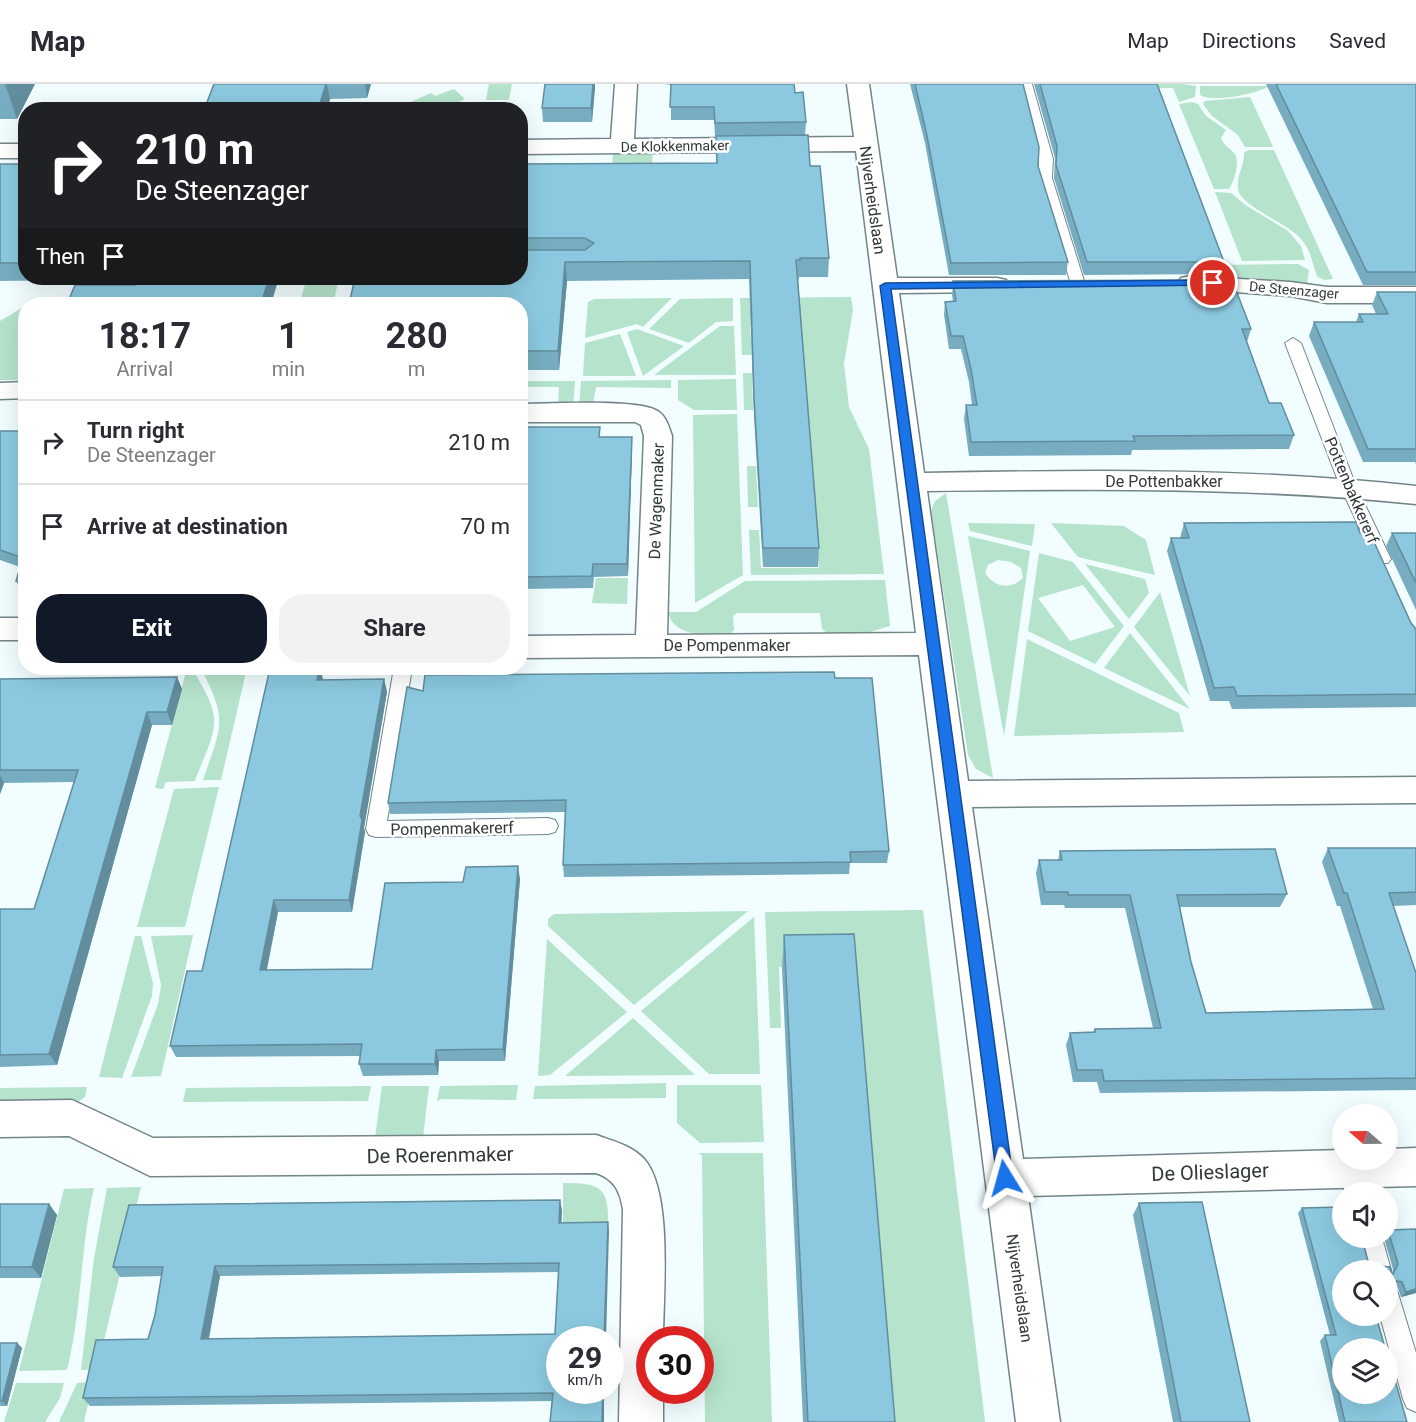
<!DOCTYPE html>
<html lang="en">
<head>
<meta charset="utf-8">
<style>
	body { margin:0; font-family:Roboto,sans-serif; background:#f2f2f3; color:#2b2b33; height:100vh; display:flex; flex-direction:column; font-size:22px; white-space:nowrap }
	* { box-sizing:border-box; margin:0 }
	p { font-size:20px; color:#7c7c81 }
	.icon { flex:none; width:33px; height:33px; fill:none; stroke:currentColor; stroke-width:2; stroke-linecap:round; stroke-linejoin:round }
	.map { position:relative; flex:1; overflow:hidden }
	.sheet { position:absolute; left:18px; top:213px; width:510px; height:378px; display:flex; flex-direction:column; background:#fff; border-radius:24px; box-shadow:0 6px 24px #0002 }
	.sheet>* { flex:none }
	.guide { position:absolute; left:18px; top:18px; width:510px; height:183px; border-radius:24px; box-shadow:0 6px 24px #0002; background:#202124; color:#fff; overflow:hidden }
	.needle { width:39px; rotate:290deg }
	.buttons { position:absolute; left:1332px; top:1020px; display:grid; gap:12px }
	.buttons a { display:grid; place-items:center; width:66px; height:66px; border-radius:50%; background:#fff; box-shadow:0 6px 24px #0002; font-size:30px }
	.speed { position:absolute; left:546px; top:1242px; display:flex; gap:12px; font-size:30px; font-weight:700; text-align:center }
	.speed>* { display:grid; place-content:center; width:78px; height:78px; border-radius:50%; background:#fff; box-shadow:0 6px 24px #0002; line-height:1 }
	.speed small { font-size:15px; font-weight:400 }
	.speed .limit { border:9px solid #d22; background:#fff; color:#111 }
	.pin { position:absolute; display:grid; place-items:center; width:51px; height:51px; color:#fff; margin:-26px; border:3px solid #fff; border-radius:50%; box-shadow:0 2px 6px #0007 }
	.me { position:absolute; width:66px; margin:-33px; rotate:352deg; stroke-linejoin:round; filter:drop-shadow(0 0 4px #0008) }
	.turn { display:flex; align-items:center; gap:21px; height:126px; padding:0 18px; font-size:27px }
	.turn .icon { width:78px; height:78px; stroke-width:2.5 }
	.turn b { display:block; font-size:42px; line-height:51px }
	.then { display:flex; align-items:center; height:57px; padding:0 18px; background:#0003; gap:12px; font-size:22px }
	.eta { display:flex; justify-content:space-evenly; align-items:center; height:102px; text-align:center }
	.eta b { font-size:36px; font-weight:700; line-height:42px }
	.primary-button { display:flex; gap:12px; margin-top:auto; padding:12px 18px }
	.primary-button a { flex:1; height:69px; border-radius:24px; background:#111827; color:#fff; font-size:24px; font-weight:700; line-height:69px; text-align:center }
	.primary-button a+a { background:#f2f2f3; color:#2b2b33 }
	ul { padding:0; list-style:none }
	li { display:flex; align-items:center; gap:18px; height:84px; padding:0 18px; border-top:2px solid #e1e1e2 }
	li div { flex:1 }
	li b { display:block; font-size:22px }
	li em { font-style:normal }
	header { display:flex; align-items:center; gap:36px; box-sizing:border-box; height:84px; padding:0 30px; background:#fff; border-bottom:2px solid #e1e1e2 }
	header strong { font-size:28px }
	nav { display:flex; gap:33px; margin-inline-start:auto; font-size:21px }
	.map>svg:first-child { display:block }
	.green { fill:#b5e3cb; fill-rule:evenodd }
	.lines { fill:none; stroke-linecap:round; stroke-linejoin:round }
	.service-casing { stroke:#738587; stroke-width:2 }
	.minor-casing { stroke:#738587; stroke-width:3 }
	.service { fill:#fff; fill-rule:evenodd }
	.minor { fill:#fff; fill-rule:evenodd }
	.wall { fill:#78adc1; fill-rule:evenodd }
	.shaded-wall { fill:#628d9d }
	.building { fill:#8cc9e0; stroke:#628d9d; stroke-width:1.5; fill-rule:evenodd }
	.route { fill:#1a73e8; stroke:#114b97; stroke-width:1.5 }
	.labels { text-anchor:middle; stroke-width:5; stroke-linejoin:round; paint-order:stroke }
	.far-street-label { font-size:14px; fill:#313939; stroke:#fff }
	.street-label { font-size:16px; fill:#313939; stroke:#fff }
	.near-street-label { font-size:20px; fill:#313939; stroke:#fff }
</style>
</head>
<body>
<header>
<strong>Map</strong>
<nav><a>Map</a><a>Directions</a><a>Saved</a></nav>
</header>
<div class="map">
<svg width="1416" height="1338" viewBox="0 0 1416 1338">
	<rect width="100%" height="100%" fill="#f1fdff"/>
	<path class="green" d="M489 0H512L509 16H486Z
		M1088 0H1183L1196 2 1195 13 1179 18 1173 4 1050 5Z
		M1200 2H1270C1255 10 1215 19 1200 11Z
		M454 5 465 15 442 25H403L404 21 431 9 435 12Z
		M1250 13 1270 56 1273 63H1245L1238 51 1212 32 1203 20 1205 17Z
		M1192 18 1198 20 1206 32 1226 46 1221 54C1224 62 1229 63 1234 69 1241 77 1234 97 1229 105H1214L1179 20Z
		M653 66 652 84H612L613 67Z
		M1249 66H1274L1333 195 1324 196 1317 192C1312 179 1311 165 1300 154 1287 139 1240 122 1238 105 1236 92 1245 81 1244 68Z
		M1215 108 1231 109 1247 122 1288 147 1301 162 1305 176 1242 177Z
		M1298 180 1309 186 1307 202 1264 195 1228 193 1222 181Z
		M307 194H339L333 220H299Z
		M851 213 853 226 844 280 849 323 869 365 884 490 751 491 749 446H759L761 484H819L792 241 750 242 752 271H742L740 214Z
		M672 214 643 243 637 240 585 254 588 218 594 215Z
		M733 214V237L716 238 689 259 649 245 680 215Z
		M25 222V284L20 296H0V237Z
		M720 242H734L736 291H654Z
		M637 245 684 262 643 292 627 248Z
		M620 250 636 292H583L585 259Z
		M743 289H752L753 326H744Z
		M736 295 737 326H694L678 316V296Z
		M671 296V304L596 303 593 320 579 321 581 297Z
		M520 297H575L573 322 558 320 559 303H521Z
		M737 330 743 491 695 519 693 331Z
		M747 382H756L758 423H748Z
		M946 409 993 694 976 685 968 671 931 427 935 417Z
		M968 439 1035 440 1032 462 970 447Z
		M1051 439 1124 442 1146 456 1155 491 1078 473Z
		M968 452 1030 467 1004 652ZM998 476 1011 478 1021 484 1023 494C1011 506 995 504 985 489L988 481Z
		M1039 469 1073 478 1124 542 1095 580 1028 547ZM1083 501 1115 543 1070 557 1038 514Z
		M1085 480 1145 495 1149 509 1129 535Z
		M596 494H628L627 520 592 519Z
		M885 496 890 542 870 548 827 549 822 545 820 529H737L733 532 734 546 731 549C711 551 674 555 668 528H696L745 497Z
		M1160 508 1190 612 1134 543Z
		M1130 549 1190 625 1104 584Z
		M1027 555 1179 629 1184 648 1014 652Z
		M187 584H192C200 599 212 616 214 633 216 653 201 678 195 697L166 698 163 705 155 704Z
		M201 584H247L221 696H203C222 640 228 638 201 584Z
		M219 703 185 843H137L174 705Z
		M923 826 985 1338H889L851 882 779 883 781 944H770L765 828Z
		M748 827 634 921 548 842V835L554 830Z
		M754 833 760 990H709L641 927Z
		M193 851 161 992 131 993 158 920 161 901 151 852Z
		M135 852H141L153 899 152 912 122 994 99 993Z
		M547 855 627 928 550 991 538 992Z
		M633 934 695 991 565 992Z
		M666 999V1014L533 1015 535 1002Z
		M518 1001 516 1016 441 1015 437 1017 440 1002Z
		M677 1001H761L764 1058 700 1059 677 1039Z
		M371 1002 368 1017 183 1018 186 1004Z
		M382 1002H429L423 1054H375Z
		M87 1003 85 1013 78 1018 0 1019V1004Z
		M699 1069H763L772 1338H705L702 1072Z
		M563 1099C603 1099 609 1104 608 1144L563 1146Z
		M141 1103 97 1285 81 1286 94 1174 107 1104Z
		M94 1104C80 1164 82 1226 67 1286L19 1287 64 1105Z
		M93 1298 84 1338H59L77 1299Z
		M16 1299H64L60 1314 45 1338H4Z"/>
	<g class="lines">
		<defs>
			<path id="service" d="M1020 0H1032L1053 75 1052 94 1085 200 1083 203H1073L1071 200 1038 94 1039 75Z
				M125 194H139L132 211 125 215 118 211Z
				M1293 254 1301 259 1356 402 1391 475 1388 479H1376L1340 402 1285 259Z
				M394 584H412L387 737 548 734 555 736 558 742 555 748 548 750 376 753 369 751 366 745Z
				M1342 1076H1358L1369 1108H1345L1338 1084Z
				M1358 1154H1382L1391 1186 1388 1195V1186H1367Z
				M1388 1203 1397 1206 1416 1269V1328L1407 1324 1403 1315 1380 1232H1388Z"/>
			<path id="minor" d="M615 0H637L634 55 854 53 847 0H869L897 194H997L1006 196 1009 201 1006 206 997 208 899 209 924 389C1089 386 1252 384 1416 402V420C1253 403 1091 405 927 407L968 697 1416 693V719L972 723 1023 1075 1342 1066V1076H1388V1065L1416 1064V1102L1028 1112 1060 1338H1016L919 571 520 574V552L636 551 644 352 641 341 635 338H520V320C546 320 642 314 659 328 666 333 669 343 672 352L667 551 916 549 856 67 520 70V56L611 55Z
				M0 60H26V74H0Z
				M1190 192 1290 198 1327 203H1416V219H1327L1290 212 1181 204 1178 199 1181 194Z
				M26 298V314L0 315V299Z
				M0 534H26V556H0Z
				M72 1016 153 1054 596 1051C613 1057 633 1062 645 1076 673 1110 663 1210 663 1256H650V1306H663V1338H619L623 1125C620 1107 614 1095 596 1089L150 1092 69 1052 0 1053V1017Z"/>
		</defs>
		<use href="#service" class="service-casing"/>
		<use href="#minor" class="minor-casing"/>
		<use href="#service" class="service"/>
		<use href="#minor" class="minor"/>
	</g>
	<path class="wall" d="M0 0H35L17 35H0Z
		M214 0H371L367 14 330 15 327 26H204Z
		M545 0H595L592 38H543L542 24Z
		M665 0H794L795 9 806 38 805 51 715 52 714 36H671V1Z
		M910 0H1023L1038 82 1068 178 1066 191H949L925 59Z
		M1034 0H1157L1224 178 1221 190 1084 191 1054 94 1055 74Z
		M1266 0H1416V201H1363Z
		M716 52 810 82 829 174 828 193H799V195H798L819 464 818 483H763L754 333 749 195 567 197 559 286H520V80L716 79Z
		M0 80H26V194H83L82 196 0 197Z
		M953 197 1251 245 1247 258 1269 319 1294 351 1289 365 1132 366 1131 371 969 372 964 335 966 321H972L969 298 961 265H949L944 231 945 218H953L952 211Z
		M1377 208H1416V380L1415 378H1363L1309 252 1314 238H1356L1359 230H1376L1372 221Z
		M520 343 600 353H632V365L628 492 594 493 593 504 520 505Z
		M0 347H26V509H22L16 497 20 483 0 476Z
		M1184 439 1360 449 1411 539 1416 545V623L1232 625 1229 617H1210L1167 467 1171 454H1180Z
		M1392 449H1416V526L1386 462Z
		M320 584 323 596 384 595 387 608 364 744 365 748 352 828H278L267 886 372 885 463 798 520 795 505 977H439L438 991 363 992 359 980 361 972 176 973 170 962 202 887Z
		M177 593 182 605 172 641H152L57 981 0 983V825H34L74 698 4 699 0 710V595Z
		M835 594 889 767 887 779H850L849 790 564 793 563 781 565 728 390 730 388 719 423 607Z
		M1328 764H1416V821L1393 822 1416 889V1006L1100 1009 1097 998H1073L1066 961 1070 949 1093 948 1095 945 1153 944 1125 824H1065L1064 821H1041L1036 789 1039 776H1058L1060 767 1287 810 1280 823H1180L1191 878 1206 929 1373 925 1340 822H1337L1322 778Z
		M784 851 895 1338H803L782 884Z
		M1139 1119 1250 1338H1173L1133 1131Z
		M0 1120H49L57 1131 41 1194H0Z
		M1342 1123V1154H1362L1369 1181 1390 1183 1392 1189 1393 1185 1384 1154H1388V1146L1416 1145V1209L1401 1213 1398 1204 1391 1202 1390 1212 1388 1216V1186H1342V1232H1376L1385 1264H1342V1310H1388V1272L1407 1338H1339L1320 1257 1325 1251H1330L1298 1129 1302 1124Z
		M562 1126 561 1139 609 1147 560 1306H604V1338H550L552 1317 90 1322 83 1314 148 1255 155 1231 162 1192 120 1193 113 1183ZM559 1188 555 1250 209 1255 220 1192Z
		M0 1259H17L22 1264 7 1322H0Z"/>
	<path class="shaded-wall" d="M5 0H35L17 35Z
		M326 0H327L330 15 327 26H318Z
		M365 0H371L367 14Z
		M593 0H595V4L592 38 591 24Z
		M565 178 567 197 559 286 558 267Z
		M269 194H279L271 220H261Z
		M632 353V365L628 492 627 480Z
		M320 584 323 596H317Z
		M177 593 182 605 172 641 167 628Z
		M384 595 387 608 364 744 365 748 352 828 349 816 360 732Z
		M147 628 152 641 57 981 49 970Z
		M0 691 4 699 0 710Z
		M518 782 520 795 505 977 503 965Z
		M274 816 278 828 264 898 260 886Z
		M436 966 439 977 438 991 435 980Z
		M560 1116 562 1126 561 1148 559 1139Z
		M49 1120 57 1131 41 1194 32 1183Z
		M608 1138 609 1147 606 1256H604Z
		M215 1182 220 1192 207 1263 201 1255Z
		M1416 1205V1209L1401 1213 1406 1208Z
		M17 1259 22 1264 7 1322 2 1317Z
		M603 1306H604V1338H602Z"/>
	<path class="building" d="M214 0H326L318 26H204Z
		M545 0H593L591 24H542Z
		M671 0H794L795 9 803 8 806 38 715 39 714 23H670Z
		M915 0H1023L1039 63 1038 82 1068 178 951 179 926 47Z
		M1040 0H1157L1224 178H1087L1056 81 1057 62Z
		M1276 0H1416V188H1367Z
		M808 51 810 82H820L829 174H800V176H796L819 464H763L754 314 750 177 565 178 558 267H520V220H349L355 194H520V166H585L594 159 585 154H520V80L717 79 716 52Z
		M0 80H26V179H0Z
		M138 194H269L261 220H67L75 201H135Z
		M1232 196 1251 245H1242L1269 319H1281L1294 351 1133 352 1135 357 971 358 966 321H977L971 285 963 252H951L945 218 956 217 953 197Z
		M1377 208H1416V365H1368L1314 238H1363L1359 230H1388Z
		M520 343H600L599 353H632L627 480H593L592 492 520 493Z
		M0 347H26V497H16L23 474 0 466Z
		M1356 438 1360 449H1370L1411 539 1416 545V610L1237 612 1234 603 1214 604 1171 454H1189L1184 439Z
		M1392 449H1416V499Z
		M270 584H319L317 596 384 595 360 732 362 736 349 816H274L260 886 372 885 385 799 463 798 466 783 518 782 503 965 436 966 435 980H359L362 960 170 962 187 887H202Z
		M834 588 835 594H872L889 767 850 768 851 778 563 781 566 716 388 719 407 603 423 607 425 591Z
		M177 593 167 628H147L49 970 0 971V825H34L78 686H0V595Z
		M1328 764H1416V808L1389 809 1416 889V994L1104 997 1102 986H1077L1070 949 1095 948V945L1161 944 1130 811H1068V808H1045L1039 776H1062L1060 767 1275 765 1287 810 1177 811 1191 878 1206 929 1384 925 1347 809H1344Z
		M854 850 895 1338H808L784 851Z
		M560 1116 559 1139 608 1138 604 1256H560V1306H603L602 1338H550L553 1309 83 1314 96 1256 148 1255 155 1231 163 1183H113L129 1121ZM559 1179 555 1250 201 1255 215 1182Z
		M1202 1118 1250 1338H1181L1139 1119Z
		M0 1120H49L32 1183H0Z
		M1342 1123V1154H1362L1369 1181 1390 1183 1392 1192 1398 1180 1388 1146 1416 1145V1205L1406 1208 1402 1198 1391 1196 1390 1212 1388 1213V1186H1342V1232H1376L1385 1264H1342V1310H1388V1272L1407 1338H1345L1325 1251H1336L1302 1124Z
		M0 1259H17L2 1317H0Z"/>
	<path class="route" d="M1213 196 1218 199 1216 201 891 205 1013 1094 1011 1099 1005 1101 999 1099 997 1094 880 202 885 199Z"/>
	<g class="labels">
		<g class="far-street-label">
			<text transform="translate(675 62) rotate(-1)" y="5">De Klokkenmaker</text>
			<text transform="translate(1294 206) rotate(5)" y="5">De Steenzager</text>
		</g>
		<g class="street-label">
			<text transform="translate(873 116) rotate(82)" y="6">Nijverheidslaan</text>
			<text x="1164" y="403">De Pottenbakker</text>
			<text transform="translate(1352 406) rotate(67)" y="6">Pottenbakkererf</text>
			<text transform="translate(656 417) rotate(-88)" y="6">De Wagenmaker</text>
			<text x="727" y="567">De Pompenmaker</text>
			<text transform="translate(452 744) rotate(-1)" y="6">Pompenmakererf</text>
			<text transform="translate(1020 1204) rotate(82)" y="6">Nijverheidslaan</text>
		</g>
		<g class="near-street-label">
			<text transform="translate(440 1071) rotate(-1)" y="7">De Roerenmaker</text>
			<text transform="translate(1210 1088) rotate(-2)" y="7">De Olieslager</text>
		</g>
	</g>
</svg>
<div class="buttons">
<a><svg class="needle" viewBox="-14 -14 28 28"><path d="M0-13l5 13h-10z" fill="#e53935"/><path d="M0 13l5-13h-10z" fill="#7c7c81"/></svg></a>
<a><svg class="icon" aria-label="sound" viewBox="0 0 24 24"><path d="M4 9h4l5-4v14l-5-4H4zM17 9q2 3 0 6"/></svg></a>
<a><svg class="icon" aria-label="search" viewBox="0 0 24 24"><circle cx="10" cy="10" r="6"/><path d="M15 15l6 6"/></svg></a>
<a><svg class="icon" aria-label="layers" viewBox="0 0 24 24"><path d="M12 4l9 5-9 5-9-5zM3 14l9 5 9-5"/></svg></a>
</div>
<div class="speed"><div>29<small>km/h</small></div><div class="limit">30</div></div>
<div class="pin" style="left:1213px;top:199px;background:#d93025"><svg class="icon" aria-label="arrive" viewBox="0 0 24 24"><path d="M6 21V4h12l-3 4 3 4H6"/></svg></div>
<svg class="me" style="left:1005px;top:1094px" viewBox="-20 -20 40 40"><path d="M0-17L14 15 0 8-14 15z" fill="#1a73e8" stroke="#fff" stroke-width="4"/></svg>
<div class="guide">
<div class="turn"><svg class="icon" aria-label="right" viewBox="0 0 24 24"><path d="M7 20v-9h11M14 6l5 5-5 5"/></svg><div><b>210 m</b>De Steenzager</div></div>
<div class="then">Then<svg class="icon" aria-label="arrive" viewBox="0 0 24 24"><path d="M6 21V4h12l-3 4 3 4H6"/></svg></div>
</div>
<section class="sheet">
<div class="eta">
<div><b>18:17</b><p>Arrival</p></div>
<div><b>1</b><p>min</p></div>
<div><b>280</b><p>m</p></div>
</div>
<ul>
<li><svg class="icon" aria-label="right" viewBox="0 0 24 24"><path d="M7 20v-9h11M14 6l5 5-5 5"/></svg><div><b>Turn right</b><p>De Steenzager</p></div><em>210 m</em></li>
<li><svg class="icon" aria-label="arrive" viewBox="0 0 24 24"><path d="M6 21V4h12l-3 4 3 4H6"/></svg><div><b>Arrive at destination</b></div><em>70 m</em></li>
</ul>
<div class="primary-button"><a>Exit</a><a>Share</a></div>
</section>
</div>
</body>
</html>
